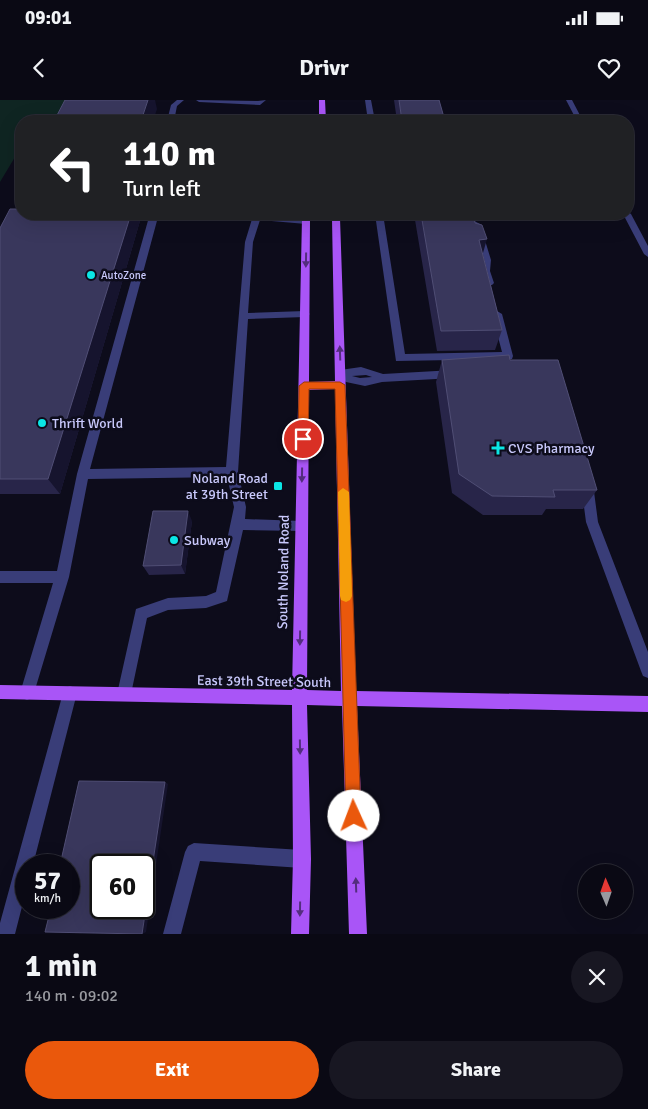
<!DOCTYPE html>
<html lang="en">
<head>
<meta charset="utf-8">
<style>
	body { margin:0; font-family:Signika,sans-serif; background:#181722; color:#f1f3f6; height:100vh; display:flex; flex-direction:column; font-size:19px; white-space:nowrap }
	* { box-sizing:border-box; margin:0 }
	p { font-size:16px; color:#999aa0 }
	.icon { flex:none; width:28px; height:28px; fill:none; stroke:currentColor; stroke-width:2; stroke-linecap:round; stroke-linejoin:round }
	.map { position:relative; height:834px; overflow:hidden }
	.sheet { display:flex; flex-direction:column; background:#0a0914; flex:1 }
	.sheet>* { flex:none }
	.banner { position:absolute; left:15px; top:15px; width:619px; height:105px; border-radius:20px; box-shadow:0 5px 20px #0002,0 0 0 1px #2a2a34; background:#202124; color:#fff; overflow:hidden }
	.needle { width:32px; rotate:358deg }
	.controls { position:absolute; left:578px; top:764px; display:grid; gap:10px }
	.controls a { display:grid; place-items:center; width:55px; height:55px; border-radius:50%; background:#0a0914; box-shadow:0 5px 20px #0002,0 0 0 1px #2a2a34; font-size:25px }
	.speed { position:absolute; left:15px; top:754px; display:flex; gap:10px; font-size:25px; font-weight:700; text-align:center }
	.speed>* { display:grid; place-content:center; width:65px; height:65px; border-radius:50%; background:#0a0914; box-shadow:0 5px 20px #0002,0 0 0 1px #2a2a34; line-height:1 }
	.speed small { font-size:12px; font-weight:400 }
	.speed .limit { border:2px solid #111; border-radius:8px; background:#fff; color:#111 }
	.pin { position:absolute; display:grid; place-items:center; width:42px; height:42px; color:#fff; margin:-21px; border:2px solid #fff; border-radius:50%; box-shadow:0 1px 5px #0007 }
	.me { position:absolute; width:55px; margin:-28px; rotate:358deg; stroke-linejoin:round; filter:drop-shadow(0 0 4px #0008) }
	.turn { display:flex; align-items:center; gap:18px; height:105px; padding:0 25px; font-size:22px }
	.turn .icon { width:65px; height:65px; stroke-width:2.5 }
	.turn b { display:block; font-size:35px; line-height:42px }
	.round { display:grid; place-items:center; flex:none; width:52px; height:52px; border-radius:26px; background:#181722 }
	.head { display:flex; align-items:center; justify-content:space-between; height:85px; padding:0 25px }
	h1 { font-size:30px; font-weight:700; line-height:38px }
	.cta { display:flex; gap:10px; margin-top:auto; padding:10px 25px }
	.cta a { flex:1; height:58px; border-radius:30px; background:#ea580c; color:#fff; font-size:20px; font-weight:700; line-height:58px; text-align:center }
	.cta a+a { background:#181722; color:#f1f3f6 }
	.status { display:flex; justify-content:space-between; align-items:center; height:35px; padding:0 25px; background:#0a0914; direction:ltr }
	.status svg { height:14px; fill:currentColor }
	header { display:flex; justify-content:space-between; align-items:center; height:65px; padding:0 25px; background:#0a0914; font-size:22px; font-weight:700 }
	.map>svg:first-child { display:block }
	.green { fill:#0f2522 }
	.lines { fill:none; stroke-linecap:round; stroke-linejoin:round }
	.minor { fill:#393d78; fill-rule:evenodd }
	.major { fill:#a955f7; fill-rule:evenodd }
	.wall { fill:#282549 }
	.shaded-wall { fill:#16142e }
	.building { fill:#39375c; stroke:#504e75; fill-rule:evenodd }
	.oneway { fill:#532d7e }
	.route { fill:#ea580c; stroke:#983908 }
	.slow { fill:#f59e0b }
	.poi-dot { fill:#0be6e5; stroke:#0d0c1b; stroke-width:2 }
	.labels { text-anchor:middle; stroke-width:5; stroke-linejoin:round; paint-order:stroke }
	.far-poi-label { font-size:11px; fill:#c9c9fc; stroke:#0d0c1b; text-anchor:start }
	.poi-label { font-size:14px; fill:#c9c9fc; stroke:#0d0c1b; text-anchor:start }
	.street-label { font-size:14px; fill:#c9c9fc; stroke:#0d0c1b }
</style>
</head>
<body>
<div class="status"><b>09:01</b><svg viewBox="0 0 49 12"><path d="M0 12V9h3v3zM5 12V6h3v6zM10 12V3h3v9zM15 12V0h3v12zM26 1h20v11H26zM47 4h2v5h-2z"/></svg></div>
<header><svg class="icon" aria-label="back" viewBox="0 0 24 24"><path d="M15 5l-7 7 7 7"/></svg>Drivr<svg class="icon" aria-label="heart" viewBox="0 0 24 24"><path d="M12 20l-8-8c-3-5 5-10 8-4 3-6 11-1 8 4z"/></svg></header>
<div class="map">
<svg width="648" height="834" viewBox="0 0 648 834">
	<rect width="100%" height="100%" fill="#0d0c1b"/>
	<path class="green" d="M0 0H66L55 21H21V47L0 82Z"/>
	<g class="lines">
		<path class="minor" d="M177 0H184L177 6 175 16 236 19 240 21H167L171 5Z
			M196 0 258 1 266 0 260 5 199 2Z
			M365 0H371L375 21H368Z
			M566 0H572L583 21H577Z
			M323 19 327 21H316L318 20Z
			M628 112 631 114 648 146V157L644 154 623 114H628Z
			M117 114H260L306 118 310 121 306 124 260 120 253 142 248 213 305 211 310 214 305 217 248 219 238 372 246 407 245 419 302 421 306 422 308 426 306 430 302 431 243 430 227 501 206 508 168 510 147 518 131 594 129 599 124 601 119 599 117 594 136 509 168 498 206 496 216 492 234 407 227 377 88 379 69 477 34 593 32 598 27 600 22 598 20 593 53 483H0V471H57L77 374 149 117 121 116ZM158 117 252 119 245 142 226 367 90 369Z
			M375 114H383L405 254 502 252 492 214 497 211 502 214 513 256 512 259 396 261Z
			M451 114H461L480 124 491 160 490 171 494 183 492 185H486C479 172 484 168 482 157 479 147 475 136 472 125Z
			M361 267 383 274 454 270 459 274 454 278 382 282 365 286 346 282 335 274 340 270ZM366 275 372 277 360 278 352 276Z
			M587 379 591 380 593 384 598 422 648 552V578L643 576 641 571 586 422 581 384 583 380Z
			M70 586 75 588 77 593 33 765H26V791L15 834H0V823L63 593 65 588Z
			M194 743 302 750 308 753 311 759 308 765 302 768 200 761 181 834H163L185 752 188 746Z"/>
		<path class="major" d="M319 0H325L326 21H319Z
			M306 114H315L310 119 309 282 335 281 332 119 328 114H336L340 118 356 591 648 596V612L357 606 367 834H349L342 606 307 605 311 759 309 834H291L293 759 292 605 0 599V585L292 590 302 118ZM335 289 341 591 307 590 309 290Z"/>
	</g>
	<path class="wall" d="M394 0H439L445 21H397Z
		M414 114H473L502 230 495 250 437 251Z
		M140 121 60 394H0V128Z
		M442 260H510L597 390 583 409H546L542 415H483L452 393 436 282Z
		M192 421 185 474 149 475 143 466Z"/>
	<path class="shaded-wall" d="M148 0H155L157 9 153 21H141Z
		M131 114H138L140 121 60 394 48 379Z
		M487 139 481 160 479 140Z
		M188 411 192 421 185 474 181 465Z
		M165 682 168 684 146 832 142 834Z"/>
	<path class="building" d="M65 0H148L141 21H54Z
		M399 0H439L445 21H402Z
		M10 109H21V114H131L48 379H0V128Z
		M421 114H473L475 123 482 125 487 139 479 140 502 230 441 231Z
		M509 255 510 260H558L597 390H553L555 397 492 396 459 374 442 260Z
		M153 411H188L181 465 143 466Z
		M79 681 165 682 142 834 45 832 51 808H69V765H60ZM101 765H144V808H101Z"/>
	<defs><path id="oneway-solid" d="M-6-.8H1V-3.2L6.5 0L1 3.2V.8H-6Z" transform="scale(1.25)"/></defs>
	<g class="oneway">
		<use href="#oneway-solid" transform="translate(306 160) rotate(91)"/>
		<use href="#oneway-solid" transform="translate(340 253) rotate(-92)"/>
		<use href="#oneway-solid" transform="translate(302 375) rotate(91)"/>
		<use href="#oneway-solid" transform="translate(300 538) rotate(91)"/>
		<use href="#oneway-solid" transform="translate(300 647) rotate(89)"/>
		<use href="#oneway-solid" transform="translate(356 785) rotate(-92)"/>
		<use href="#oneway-solid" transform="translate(300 809) rotate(91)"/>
	</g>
	<path class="route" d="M304 282H340L345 285 361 716 359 721 354 723 348 721 346 716 335 289H309L308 339 303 343 298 339 299 286Z"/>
	<path class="slow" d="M343 388 349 392 352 496 350 500 346 502 341 500 340 496 338 392Z"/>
	<g class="poi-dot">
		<circle cx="91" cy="175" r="5"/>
		<circle cx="42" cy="323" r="5"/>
		<path d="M495.5 340.5h5v5h5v5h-5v5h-5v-5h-5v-5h5z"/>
		<rect x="273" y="381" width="10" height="10" rx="2.5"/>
		<circle cx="174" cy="440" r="5"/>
	</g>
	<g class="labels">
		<g class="far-poi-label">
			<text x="101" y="179">AutoZone</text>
		</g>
		<g class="poi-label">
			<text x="52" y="328">Thrift World</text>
			<text x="508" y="353">CVS Pharmacy</text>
			<text x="268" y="383" text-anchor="end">Noland Road<tspan x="268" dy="16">at 39th Street</tspan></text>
			<text x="184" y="445">Subway</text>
		</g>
		<g class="street-label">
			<text transform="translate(283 472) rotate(-89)" y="5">South Noland Road</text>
			<text transform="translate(264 581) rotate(1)" y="5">East 39th Street South</text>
		</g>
	</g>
</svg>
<div class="controls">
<a><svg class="needle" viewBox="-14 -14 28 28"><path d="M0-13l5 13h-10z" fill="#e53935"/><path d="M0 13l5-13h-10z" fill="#999aa0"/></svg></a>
</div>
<div class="speed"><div>57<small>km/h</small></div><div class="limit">60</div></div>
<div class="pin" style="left:303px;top:339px;background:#d93025"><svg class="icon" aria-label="arrive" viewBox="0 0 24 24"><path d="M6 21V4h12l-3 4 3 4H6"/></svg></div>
<svg class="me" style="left:354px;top:716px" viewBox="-20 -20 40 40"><circle r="19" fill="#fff"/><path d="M0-13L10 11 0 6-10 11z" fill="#ea580c"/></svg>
<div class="banner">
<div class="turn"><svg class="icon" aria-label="left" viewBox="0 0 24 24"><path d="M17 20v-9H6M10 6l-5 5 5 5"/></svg><div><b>110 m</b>Turn left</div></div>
</div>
</div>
<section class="sheet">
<div class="head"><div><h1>1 min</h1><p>140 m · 09:02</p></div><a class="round"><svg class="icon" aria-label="close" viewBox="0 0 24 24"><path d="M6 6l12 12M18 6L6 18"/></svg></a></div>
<div class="cta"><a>Exit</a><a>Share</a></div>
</section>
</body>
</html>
